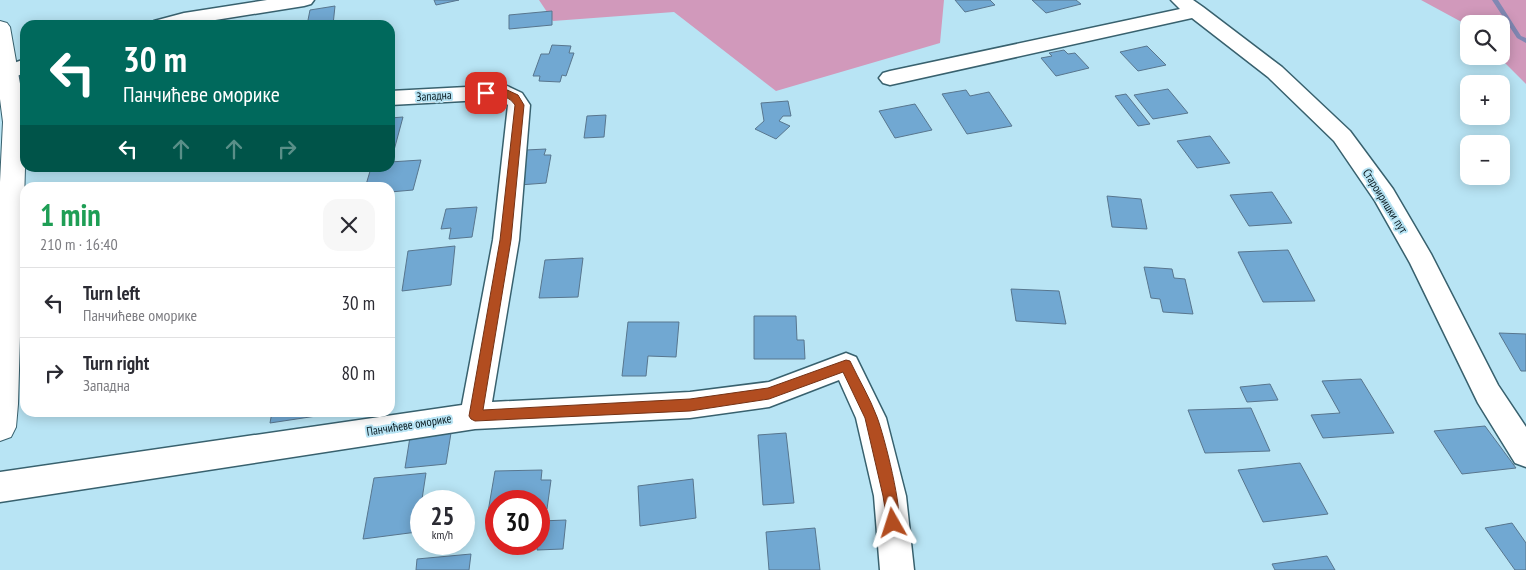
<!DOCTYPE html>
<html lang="en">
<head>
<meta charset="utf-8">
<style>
	body { margin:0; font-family:"PT Sans Narrow",sans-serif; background:#f7f7f7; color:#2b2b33; height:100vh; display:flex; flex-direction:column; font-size:19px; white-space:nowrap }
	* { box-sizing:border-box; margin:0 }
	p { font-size:16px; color:#7c7c81 }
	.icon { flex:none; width:28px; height:28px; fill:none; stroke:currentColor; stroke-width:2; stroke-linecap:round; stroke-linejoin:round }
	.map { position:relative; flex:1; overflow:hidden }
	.details { position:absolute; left:20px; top:182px; width:375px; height:235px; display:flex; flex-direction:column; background:#fff; border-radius:15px; box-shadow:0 2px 12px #0003 }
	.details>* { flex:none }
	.guide { position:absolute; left:20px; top:20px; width:375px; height:152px; border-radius:15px; box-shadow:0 2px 12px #0003; background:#00695c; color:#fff; overflow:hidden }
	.buttons { position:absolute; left:1460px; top:15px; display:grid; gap:10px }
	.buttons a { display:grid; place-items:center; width:50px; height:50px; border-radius:10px; background:#fff; box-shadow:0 2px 12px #0003; font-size:25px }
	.speed { position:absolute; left:410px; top:490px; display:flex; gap:10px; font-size:25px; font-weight:700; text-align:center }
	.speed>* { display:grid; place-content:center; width:65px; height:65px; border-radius:50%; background:#fff; box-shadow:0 2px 12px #0003; line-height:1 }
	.speed small { font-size:12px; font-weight:400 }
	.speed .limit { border:8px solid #d22; background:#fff; color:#111 }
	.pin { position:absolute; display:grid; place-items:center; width:42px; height:42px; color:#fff; margin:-21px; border-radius:10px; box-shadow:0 2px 8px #0006 }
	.me { position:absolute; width:55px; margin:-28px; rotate:354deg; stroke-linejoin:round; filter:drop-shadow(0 0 4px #0008) }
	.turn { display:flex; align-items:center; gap:18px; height:105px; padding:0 20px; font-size:22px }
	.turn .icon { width:65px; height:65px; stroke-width:2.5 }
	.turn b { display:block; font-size:35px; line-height:42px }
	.lanes { display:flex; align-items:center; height:48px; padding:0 20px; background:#0003; justify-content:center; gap:25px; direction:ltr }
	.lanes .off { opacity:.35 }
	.round { display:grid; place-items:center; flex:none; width:52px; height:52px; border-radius:15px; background:#f7f7f7 }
	.head { display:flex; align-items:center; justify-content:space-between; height:85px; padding:0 20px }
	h1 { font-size:30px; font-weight:700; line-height:38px; color:#1e9e55 }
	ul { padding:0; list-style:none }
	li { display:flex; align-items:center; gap:15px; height:70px; padding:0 20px; border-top:1px solid #e1e1e2 }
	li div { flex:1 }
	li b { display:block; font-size:19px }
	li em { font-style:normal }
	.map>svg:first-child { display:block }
	.green { fill:#d199bb }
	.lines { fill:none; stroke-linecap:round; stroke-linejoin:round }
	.stream { fill:#8088b3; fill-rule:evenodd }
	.building { fill:#71a8d2; stroke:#58768e }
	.street-casing { stroke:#38616e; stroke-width:3 }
	.secondary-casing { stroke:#38616e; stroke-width:2 }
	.street { fill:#fff; fill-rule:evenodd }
	.secondary { fill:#fff; fill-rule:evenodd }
	.route { fill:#b24d20; stroke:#743215 }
	.labels { text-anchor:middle; stroke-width:4; stroke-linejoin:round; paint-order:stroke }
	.street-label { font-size:12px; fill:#0a1b21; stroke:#b8e4f4 }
</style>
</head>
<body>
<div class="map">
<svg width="1526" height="570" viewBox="0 0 1526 570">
	<rect width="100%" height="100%" fill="#b8e4f4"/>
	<path class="green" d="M539 0H944L940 43 776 91 674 12 553 21Z
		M1421 0H1526V84L1498 56H1501V24H1469V26Z"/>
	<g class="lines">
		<path class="stream" d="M1492 0H1498L1521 36 1526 38V43L1517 38Z"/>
	</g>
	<path class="building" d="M434 0H459L436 5Z
		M955 0H990L995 5 965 12Z
		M1032 0H1076L1081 4 1046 13Z
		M335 6 333 25H307L310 10Z
		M552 11V25L509 29V15Z
		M263 22 262 25H230V24Z
		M552 45 571 46 569 53H574L566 76 562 75 560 82 539 81 540 76H533L541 54H549Z
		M1147 46 1166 65 1138 71 1120 52Z
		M1064 50 1068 54 1075 53 1089 68 1056 76 1041 58 1052 56 1049 53Z
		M1168 89 1188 113 1153 119 1134 95Z
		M966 90 970 96 989 92 1012 126 967 134 942 94Z
		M1126 94 1150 124 1138 126 1115 96Z
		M788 101 791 116H783L779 121 790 126 776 139 755 129 764 121 761 103Z
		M915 104 932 130 895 138 879 111Z
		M606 115 604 137 584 138 587 116Z
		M403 117 393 154H390V118Z
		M1210 136 1230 163 1197 168 1177 141Z
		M546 149 544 155H551L546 183 519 185 526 150Z
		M421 160 413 190 390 192V188H365L371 168H390V162Z
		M1272 192 1292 223 1249 226 1230 195Z
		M1107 196 1141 199 1147 229 1112 227Z
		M477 207 472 237 449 239 451 228 441 229 446 209Z
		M455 246 451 285 402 291 408 251Z
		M1288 250 1315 301 1263 302 1238 252Z
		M583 258 578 297 539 298 545 260Z
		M1144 267 1172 269 1174 278 1185 279 1193 314 1163 312 1160 299 1151 298Z
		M1011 289 1059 291 1066 324 1016 321Z
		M754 316H796L797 340H804L805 359H754Z
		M628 322H679L676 357 648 356 646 376H622Z
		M1499 333 1526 334V371H1521Z
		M1361 379 1394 433 1323 438 1311 415 1340 413 1322 381Z
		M1270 384 1278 400 1247 402 1240 387Z
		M1251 408 1270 451 1205 453 1188 410Z
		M272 412H323V415L270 423Z
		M1485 426 1516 468 1462 474 1434 431Z
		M451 433 446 464 405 468 410 437Z
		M786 433 794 503 763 505 758 435Z
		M1300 463 1328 514 1263 522 1238 470Z
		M542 470 541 480H551L547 509 539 510V501H496V511L488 512 495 471Z
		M426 473 417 532 363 539 374 478Z
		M693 479 696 518 640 526 638 486Z
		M566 520 563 549 537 550 540 521Z
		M1512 523 1526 543V570H1515L1485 528Z
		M815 528 820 570H769L766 532Z
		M471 554 469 570H416L417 559Z
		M1327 556 1335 570H1275L1272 564Z"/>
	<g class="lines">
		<defs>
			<path id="street" d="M267 0H314L311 4 304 6 184 25H151L154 21 184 13Z
				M1171 0H1193L1203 7 1282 67 1350 131 1393 189 1431 254 1498 385 1526 427V467L1515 463 1478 403 1410 263 1375 201 1334 141 1268 77 1192 18 890 85 883 83 879 78 883 73 890 71 1180 9Z
				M25 59V73L6 80 0 78V68Z
				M505 85 522 93 530 105 519 240 492 402 690 392 769 382 846 353 856 357 886 418 906 496 914 570H880L874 496 856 418 839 380 769 407 690 418 475 429 0 502V472L462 405 493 240 508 105 501 99 390 105V91Z"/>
			<path id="secondary" d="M0 21 7 23 10 27 25 112V168L18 404 16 427 11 437 0 441V182L3 122 0 99Z"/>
		</defs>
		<use href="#street" class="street-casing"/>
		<use href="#secondary" class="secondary-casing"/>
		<use href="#street" class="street"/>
		<use href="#secondary" class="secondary"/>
	</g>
	<path class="route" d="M505 89 518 95 524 105 511 240 483 410 690 399 768 388 846 360 850 361C859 380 870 398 877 417 884 435 904 513 898 527L893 529 888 527 883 496 865 418 843 372 769 399 690 411 475 421 471 419 469 416 500 240 515 105C504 89 491 102 481 93L486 90Z"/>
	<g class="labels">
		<g class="street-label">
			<text transform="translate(434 96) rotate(-3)" y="4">Западна</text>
			<text transform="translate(1385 201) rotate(58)" y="4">Староиришки пут</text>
			<text transform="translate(409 425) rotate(-9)" y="4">Панчићеве оморике</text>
		</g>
	</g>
</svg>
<div class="buttons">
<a><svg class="icon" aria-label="search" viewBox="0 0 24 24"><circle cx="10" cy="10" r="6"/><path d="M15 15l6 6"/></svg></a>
<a>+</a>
<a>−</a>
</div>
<div class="speed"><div>25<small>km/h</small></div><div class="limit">30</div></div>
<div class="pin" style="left:486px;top:93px;background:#d93025"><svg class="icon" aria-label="arrive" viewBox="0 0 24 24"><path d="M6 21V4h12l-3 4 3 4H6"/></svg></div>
<svg class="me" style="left:893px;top:523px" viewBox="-20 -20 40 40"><path d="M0-17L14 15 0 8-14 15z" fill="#b24d20" stroke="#fff" stroke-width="4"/></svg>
<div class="guide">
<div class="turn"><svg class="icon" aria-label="left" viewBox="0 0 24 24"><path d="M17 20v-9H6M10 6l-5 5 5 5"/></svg><div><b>30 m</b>Панчићеве оморике</div></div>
<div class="lanes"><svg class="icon" aria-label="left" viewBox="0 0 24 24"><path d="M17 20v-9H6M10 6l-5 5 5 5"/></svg><svg class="icon off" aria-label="ahead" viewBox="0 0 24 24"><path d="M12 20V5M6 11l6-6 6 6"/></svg><svg class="icon off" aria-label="ahead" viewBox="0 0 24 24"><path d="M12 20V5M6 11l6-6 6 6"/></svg><svg class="icon off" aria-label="right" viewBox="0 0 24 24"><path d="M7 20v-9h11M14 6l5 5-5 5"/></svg></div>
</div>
<section class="details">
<div class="head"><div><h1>1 min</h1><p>210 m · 16:40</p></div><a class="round"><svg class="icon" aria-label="close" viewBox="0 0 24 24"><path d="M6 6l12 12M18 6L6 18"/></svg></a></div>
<ul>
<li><svg class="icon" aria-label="left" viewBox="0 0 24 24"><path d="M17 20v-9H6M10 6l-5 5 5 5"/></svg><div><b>Turn left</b><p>Панчићеве оморике</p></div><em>30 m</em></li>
<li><svg class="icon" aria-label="right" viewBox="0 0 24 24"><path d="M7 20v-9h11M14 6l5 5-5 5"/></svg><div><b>Turn right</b><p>Западна</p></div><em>80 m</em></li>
</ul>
</section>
</div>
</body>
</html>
